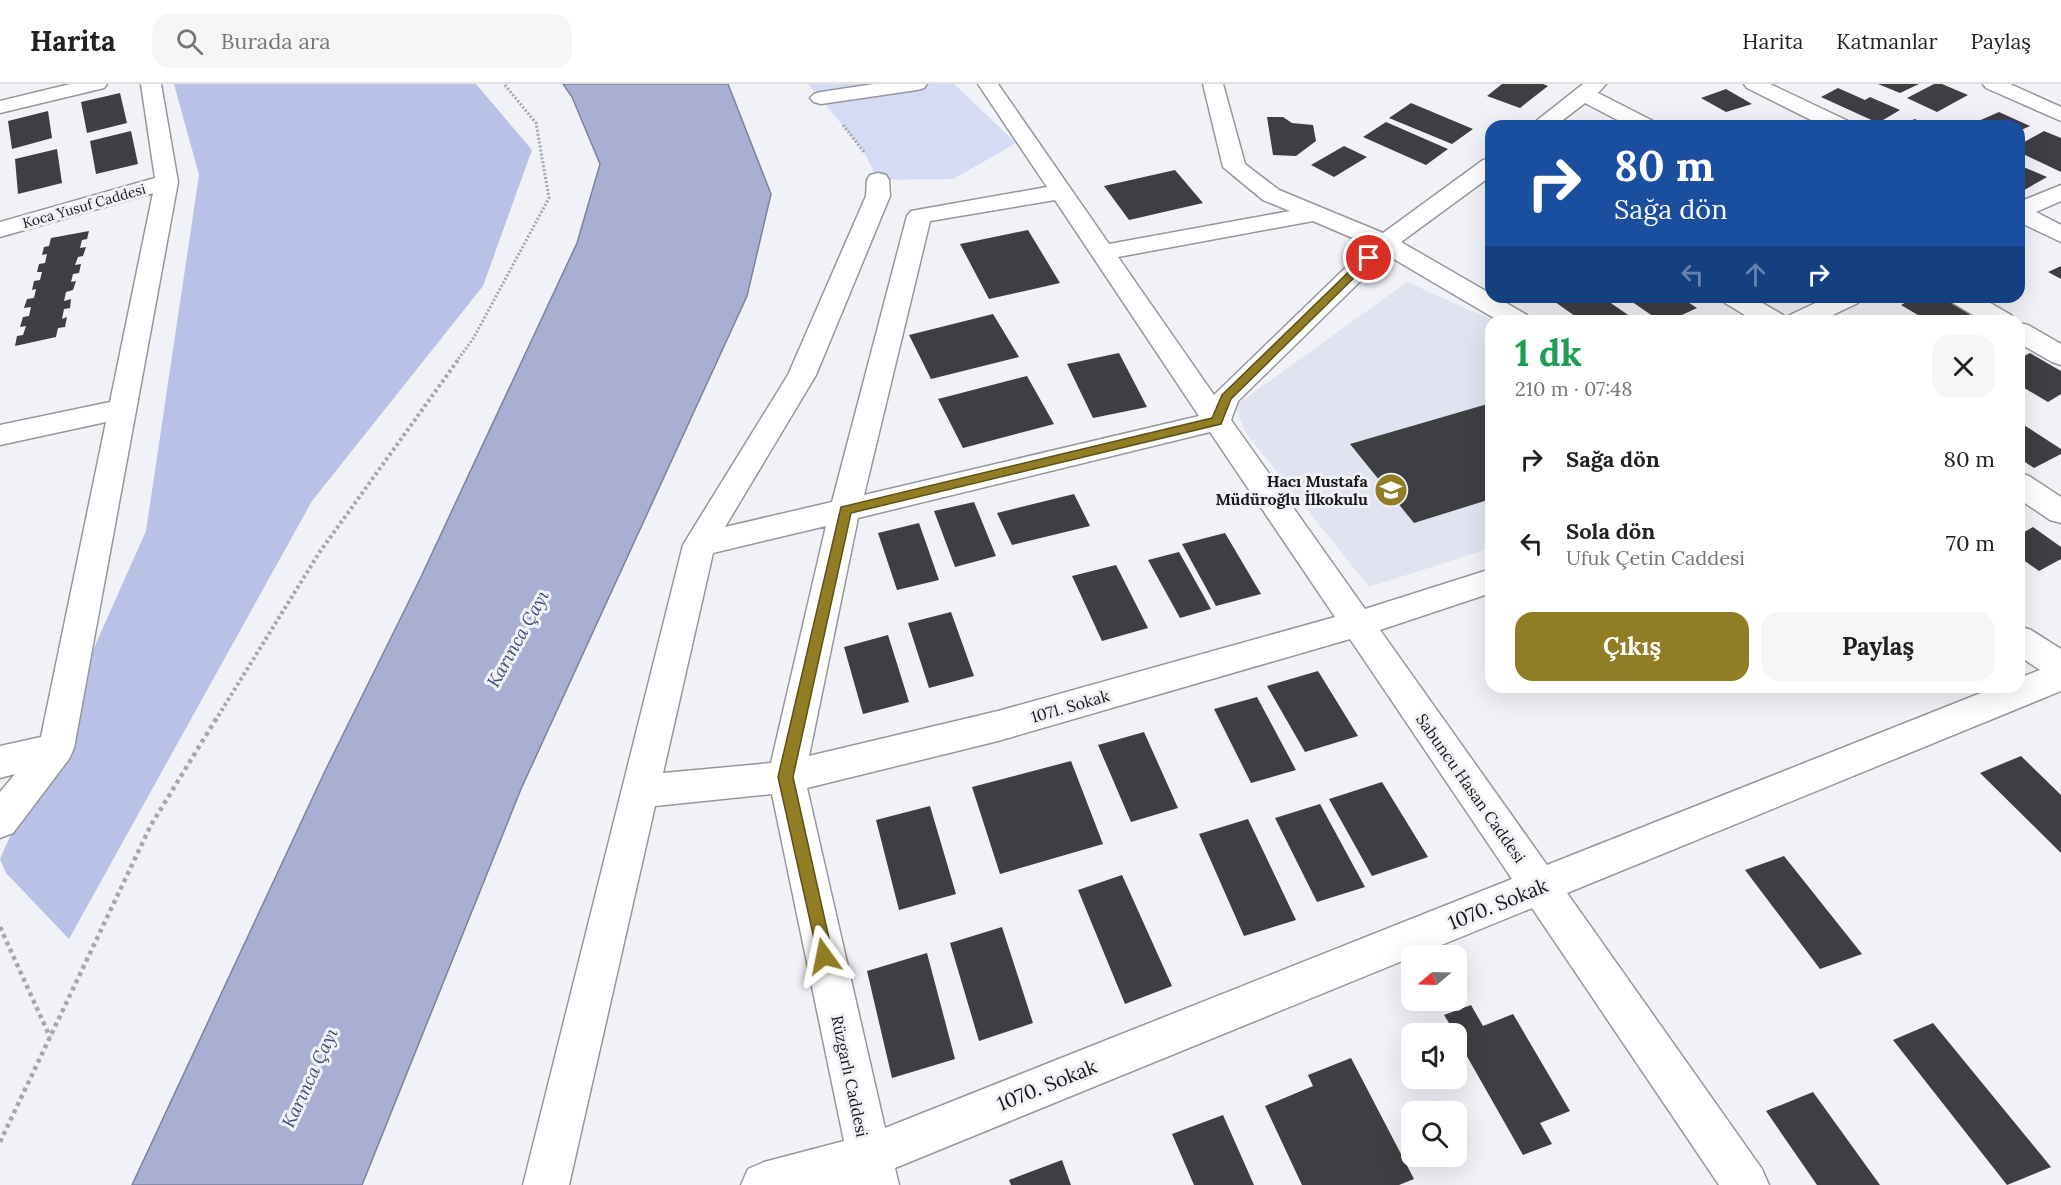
<!DOCTYPE html>
<html lang="tr">
<head>
<meta charset="utf-8">
<style>
	body { margin:0; font-family:Lora,serif; background:#f6f6f6; color:#202124; height:100vh; display:flex; flex-direction:column; font-size:22px; white-space:nowrap }
	* { box-sizing:border-box; margin:0 }
	p { font-size:20px; color:#757577 }
	.icon { flex:none; width:33px; height:33px; fill:none; stroke:currentColor; stroke-width:2; stroke-linecap:round; stroke-linejoin:round }
	.map { position:relative; flex:1; overflow:hidden }
	.panel { position:absolute; left:1485px; top:231px; width:540px; height:378px; display:flex; flex-direction:column; background:#fff; border-radius:18px; box-shadow:0 6px 24px #0002 }
	.panel>* { flex:none }
	.top-card { position:absolute; left:1485px; top:36px; width:540px; height:183px; border-radius:18px; box-shadow:0 6px 24px #0002; background:#1a4fa0; color:#fff; overflow:hidden }
	.needle { width:39px; rotate:251deg }
	.buttons { position:absolute; left:1401px; top:861px; display:grid; gap:12px }
	.buttons a { display:grid; place-items:center; width:66px; height:66px; border-radius:12px; background:#fff; box-shadow:0 6px 24px #0002; font-size:30px }
	.pin { position:absolute; display:grid; place-items:center; width:51px; height:51px; color:#fff; margin:-26px; border:3px solid #fff; border-radius:50%; box-shadow:0 2px 6px #0007 }
	.me { position:absolute; width:66px; margin:-33px; rotate:348deg; stroke-linejoin:round; filter:drop-shadow(0 0 4px #0008) }
	.turn { display:flex; align-items:center; gap:21px; height:126px; padding:0 30px; font-size:27px }
	.turn .icon { width:78px; height:78px; stroke-width:2.5 }
	.turn b { display:block; font-size:42px; line-height:51px }
	.lanes { display:flex; align-items:center; height:57px; padding:0 30px; background:#0003; justify-content:center; gap:30px; direction:ltr }
	.lanes .off { opacity:.35 }
	.round { display:grid; place-items:center; flex:none; width:63px; height:63px; border-radius:18px; background:#f6f6f6 }
	.headline { display:flex; align-items:center; justify-content:space-between; height:102px; padding:0 30px }
	h1 { font-size:36px; font-weight:700; line-height:45px; color:#1e9e55 }
	.button { display:flex; gap:12px; margin-top:auto; padding:12px 30px }
	.button a { flex:1; height:69px; border-radius:18px; background:#907d24; color:#fff; font-size:24px; font-weight:700; line-height:69px; text-align:center }
	.button a+a { background:#f6f6f6; color:#202124 }
	ul { padding:0; list-style:none }
	li { display:flex; align-items:center; gap:18px; height:84px; padding:0 30px }
	li div { flex:1 }
	li b { display:block; font-size:22px }
	li em { font-style:normal }
	header { display:flex; align-items:center; gap:36px; box-sizing:border-box; height:84px; padding:0 30px; background:#fff; border-bottom:2px solid #e0e0e0 }
	header strong { font-size:28px }
	nav { display:flex; gap:33px; margin-inline-start:auto; font-size:21px }
	.search { width:420px; height:54px; background:#f6f6f6; display:flex; align-items:center; gap:15px; box-sizing:border-box; padding:0 21px; border-radius:18px; color:#757577; font-size:22px }
	.map>svg:first-child { display:block }
	.built { fill:#e1e4f0 }
	.green { fill:#d5daf5 }
	.forest { fill:#bac1e7 }
	.water { fill:#a8afd3; stroke:#7d829c; stroke-width:1.5 }
	.building { fill:#3e3f43 }
	.lines { fill:none; stroke-linecap:round; stroke-linejoin:round }
	.minor-casing { stroke:#96979c; stroke-width:3 }
	.path-far2 { stroke:#a6a7ab; stroke-width:3; stroke-dasharray:2 2; stroke-linecap:butt }
	.path-far1 { stroke:#a6a7ab; stroke-width:4; stroke-dasharray:3 3; stroke-linecap:butt }
	.path { stroke:#a6a7ab; stroke-width:4.5; stroke-dasharray:4 4; stroke-linecap:butt }
	.minor { fill:#fff; fill-rule:evenodd }
	.route { fill:#907d24; stroke:#5e5117; stroke-width:1.5 }
	.labels { text-anchor:middle; stroke-width:6; stroke-linejoin:round; paint-order:stroke }
	.far-street-label { font-size:14px; fill:#19191b; stroke:#f0f2f7 }
	.poi-label { font-size:16px; font-weight:bold; fill:#19191b; stroke:#f0f2f7; text-anchor:end }
	.street-label { font-size:16px; fill:#19191b; stroke:#f0f2f7 }
	.water-label { font-size:18px; font-style:italic; fill:#42497b; stroke:#f0f2f7 }
	.near-street-label { font-size:20px; fill:#19191b; stroke:#f0f2f7 }
</style>
</head>
<body>
<header>
<strong>Harita</strong>
<div class="search"><svg class="icon" aria-label="search" viewBox="0 0 24 24"><circle cx="10" cy="10" r="6"/><path d="M15 15l6 6"/></svg>Burada ara</div>
<nav><a>Harita</a><a>Katmanlar</a><a>Paylaş</a></nav>
</header>
<div class="map">
<svg width="2061" height="1101" viewBox="0 0 2061 1101">
	<rect width="100%" height="100%" fill="#f0f2f7"/>
	<path class="built" d="M1407 198 1494 237H1491V464L1369 503 1246 349 1235 322Z"/>
	<path class="green" d="M808 0H954L1016 59 953 95 878 96 862 64Z"/>
	<path class="forest" d="M174 0H476L532 66 483 202 312 417 69 855 6 789 0 775 146 447 199 91Z"/>
	<path class="water" d="M563 0H728L771 110 747 212 521 705 362 1101H132L325 687 420 495 577 159 600 80 572 13Z"/>
	<path class="building" d="M1502 0H1543L1548 2 1520 24 1487 12Z
		M1878 0H1919L1900 9Z
		M1934 0H1942L1968 11 1937 28 1907 14Z
		M1838 4 1865 16 1870 13 1900 26 1878 39 1821 13Z
		M1726 5 1752 20 1726 28 1701 14Z
		M120 9 127 39 87 49 81 18Z
		M1411 19 1473 45 1452 60 1389 34Z
		M48 27 52 54 12 65 8 37Z
		M1999 28 2030 42 2019 47V42H1967Z
		M1267 33H1283L1292 39 1313 41 1316 57 1296 72 1273 71Z
		M1915 35 1929 42H1896Z
		M1386 38 1448 65 1426 81 1363 53Z
		M131 47 138 80 96 90 90 57Z
		M2044 47 2061 54V88L2019 68V61Z
		M1344 62 1367 73 1334 93 1311 81Z
		M57 65 62 99 18 110 15 75Z
		M2019 81 2047 93 2019 109Z
		M1175 86 1203 119 1129 136 1104 102Z
		M1028 146 1060 199 989 215 960 160Z
		M89 147 87 155 82 156 80 164 86 163 83 172 78 173 75 181 81 180 79 189 73 190 71 198 76 197 73 206 66 208 64 217 71 215 70 224 64 225 62 235 67 233 65 243 58 244 56 253 15 262 17 252 23 251 26 242 20 243 23 233 29 232 31 223 24 224 27 215 34 214 36 205 32 206 34 197 40 196 42 188H37L39 180 45 179 47 170 42 171 44 163 49 162 51 154Z
		M2061 182V195L2048 188Z
		M1548 213H1602L1637 237H1582Z
		M1625 213H1680L1697 224 1669 237H1660Z
		M1916 213H1944L1965 224 1970 232 1961 237H1928L1901 221Z
		M993 230 1019 273 931 295 909 251Z
		M1119 269 1147 323 1093 334 1067 280Z
		M2030 269 2061 287V310L2048 318 2019 301V275Z
		M1027 292 1054 340 963 364 938 315Z
		M1491 319V415L1414 439 1350 360Z
		M2024 341 2061 365V370L2034 384 2019 374V344Z
		M1074 410 1090 442 1012 461 997 429Z
		M974 418 996 472 955 483 934 427Z
		M919 439 939 496 897 506 878 449Z
		M2033 443 2061 463V475L2039 487 2019 473V451Z
		M1225 449 1261 510 1216 522 1182 460Z
		M1179 468 1211 525 1180 534 1148 476Z
		M1116 481 1148 544 1102 557 1072 492Z
		M951 528 974 592 929 604 908 539Z
		M888 551 909 618 863 630 844 563Z
		M1318 587 1358 652 1305 668 1267 602Z
		M1257 613 1296 686 1251 699 1214 625Z
		M1144 648 1178 724 1131 738 1098 661Z
		M2021 672 2061 711V769L1980 689Z
		M1071 677 1103 760 1000 790 972 703Z
		M1382 698 1428 773 1372 792 1329 715Z
		M1320 720 1365 803 1317 818 1275 734Z
		M930 722 956 810 899 826 876 736Z
		M1248 735 1296 836 1244 852 1199 750Z
		M1784 772 1862 870 1820 885 1745 786Z
		M1122 791 1172 902 1125 920 1078 806Z
		M1002 843 1033 939 979 957 950 859Z
		M927 869 955 975 892 994 867 887Z
		M1471 921 1483 942 1513 930 1570 1027 1540 1039 1552 1060 1523 1071 1456 953V950L1444 931Z
		M1933 939 2051 1083 2007 1101 1893 956Z
		M1351 974 1414 1095 1399 1101H1302L1265 1022 1313 1002 1308 991Z
		M1813 1008 1880 1101H1817L1766 1027Z
		M1223 1031 1254 1101H1194L1172 1050Z
		M1062 1076 1071 1101H1011L1009 1096Z"/>
	<g class="lines">
		<defs>
			<path id="minor" d="M70 0H107L104 4 0 29V17Z
				M141 0H161L178 98 74 664 69 675 13 749 0 754V708L15 690 0 694V662L41 653 106 338 0 361V341L110 318 153 109 0 153V138L155 94Z
				M874 0H927L924 4 917 6 821 20 814 18 810 14 814 10 821 8Z
				M978 0H998L1109 160 1290 127 1263 116 1223 83 1203 0H1223L1245 80 1279 106 1383 149 1483 76 1491 74V92L1401 158 1491 210V213H1496L1527 231 1531 237H1499L1387 171 1238 317 1231 336 1365 525 1491 485V509L1380 546 1547 781 1996 603H2019V594L2040 586 2019 572V542L2031 546 2061 565V607L1567 809 1762 1085 1769 1101H1719L1532 824 895 1084 899 1101H741L748 1085 764 1078 844 1057 772 710 655 722 569 1101H523L683 461 788 291 866 112 867 96 870 91 878 89 886 91 889 96 890 112 816 291 725 443 832 418 907 132 911 127 1047 103ZM1055 116 1199 332 864 411 930 137ZM1313 137 1369 161 1214 311 1118 173ZM1210 348 1335 533 998 627 809 672 858 434ZM826 442 771 679 663 689 713 469ZM1350 555 1512 795 885 1044 807 704 998 657Z
				M1583 0H1606L1598 9 1653 37 1656 42H1629L1585 19 1555 42H1530Z
				M1744 0H1770L1848 37 1851 42H1823L1747 4Z
				M1983 0H2010L2061 23V37L1986 4Z
				M2061 101V117L2036 128 2061 141V158L2019 138V118Z
				M1721 213H1752L1783 231 1786 236 1790 231 1828 213H1862L1858 219 1820 237H1755L1725 219Z
				M1949 213H1980L2011 231 2015 237H1983L1953 219Z
				M2019 239 2028 241 2061 260V281L2052 278 2019 259Z
				M2019 389 2029 392 2061 413V439L2050 436 2019 415Z"/>
		</defs>
		<use href="#minor" class="minor-casing"/>
		<path class="path-far2" d="M843 41 864 68
			M456 278 473 255 549 114 536 39 504 0"/>
		<path class="path-far1" d="M215 637 319 469 458 276"/>
		<path class="path" d="M0 843 50 953
			M0 1058 151 741 216 635"/>
		<use href="#minor" class="minor"/>
	</g>
	<path class="route" d="M1365 172 1374 174 1231 315 1221 340 851 429 793 693 833 872 830 877 824 880 819 877 778 693 841 423 1212 334 1222 311Z"/>
	<defs>
		<symbol id="school-disc" viewBox="-11 -11 22 22"><circle r="9.5" fill="#907d24" stroke="#f0f2f7"/><path d="M0-5L7-2L0 1L-7-2ZM-4 1L0 2.5L4 1V4Q0 6-4 4Z" fill="#fff"/></symbol>
	</defs>
	<g fill-rule="evenodd">
		<use href="#school-disc" x="1372" y="387" width="38" height="38"/>
	</g>
	<g class="labels">
		<g class="far-street-label">
			<text transform="translate(84 122) rotate(-16)" y="5">Koca Yusuf Caddesi</text>
		</g>
		<g class="poi-label">
			<text x="1368" y="403">Hacı Mustafa<tspan x="1368" dy="18">Müdüroğlu İlkokulu</tspan></text>
		</g>
		<g class="street-label">
			<text transform="translate(1070 622) rotate(-16)" y="6">1071. Sokak</text>
			<text transform="translate(1471 704) rotate(55)" y="6">Sabuncu Hasan Caddesi</text>
			<text transform="translate(850 992) rotate(78)" y="6">Rüzgarlı Caddesi</text>
		</g>
		<g class="water-label">
			<text transform="translate(518 555) rotate(-61)" y="6">Karınca Çayı</text>
			<text transform="translate(310 994) rotate(-65)" y="6">Karınca Çayı</text>
		</g>
		<g class="near-street-label">
			<text transform="translate(1498 820) rotate(-22)" y="7">1070. Sokak</text>
			<text transform="translate(1047 1001) rotate(-22)" y="7">1070. Sokak</text>
		</g>
	</g>
</svg>
<div class="buttons">
<a><svg class="needle" viewBox="-14 -14 28 28"><path d="M0-13l5 13h-10z" fill="#e53935"/><path d="M0 13l5-13h-10z" fill="#757577"/></svg></a>
<a><svg class="icon" aria-label="sound" viewBox="0 0 24 24"><path d="M4 9h4l5-4v14l-5-4H4zM17 9q2 3 0 6"/></svg></a>
<a><svg class="icon" aria-label="search" viewBox="0 0 24 24"><circle cx="10" cy="10" r="6"/><path d="M15 15l6 6"/></svg></a>
</div>
<div class="pin" style="left:1369px;top:174px;background:#d93025"><svg class="icon" aria-label="arrive" viewBox="0 0 24 24"><path d="M6 21V4h12l-3 4 3 4H6"/></svg></div>
<svg class="me" style="left:824px;top:872px" viewBox="-20 -20 40 40"><path d="M0-17L14 15 0 8-14 15z" fill="#907d24" stroke="#fff" stroke-width="4"/></svg>
<div class="top-card">
<div class="turn"><svg class="icon" aria-label="right" viewBox="0 0 24 24"><path d="M7 20v-9h11M14 6l5 5-5 5"/></svg><div><b>80 m</b>Sağa dön</div></div>
<div class="lanes"><svg class="icon off" aria-label="left" viewBox="0 0 24 24"><path d="M17 20v-9H6M10 6l-5 5 5 5"/></svg><svg class="icon off" aria-label="ahead" viewBox="0 0 24 24"><path d="M12 20V5M6 11l6-6 6 6"/></svg><svg class="icon" aria-label="right" viewBox="0 0 24 24"><path d="M7 20v-9h11M14 6l5 5-5 5"/></svg></div>
</div>
<section class="panel">
<div class="headline"><div><h1>1 dk</h1><p>210 m · 07:48</p></div><a class="round"><svg class="icon" aria-label="close" viewBox="0 0 24 24"><path d="M6 6l12 12M18 6L6 18"/></svg></a></div>
<ul>
<li><svg class="icon" aria-label="right" viewBox="0 0 24 24"><path d="M7 20v-9h11M14 6l5 5-5 5"/></svg><div><b>Sağa dön</b></div><em>80 m</em></li>
<li><svg class="icon" aria-label="left" viewBox="0 0 24 24"><path d="M17 20v-9H6M10 6l-5 5 5 5"/></svg><div><b>Sola dön</b><p>Ufuk Çetin Caddesi</p></div><em>70 m</em></li>
</ul>
<div class="button"><a>Çıkış</a><a>Paylaş</a></div>
</section>
</div>
</body>
</html>
